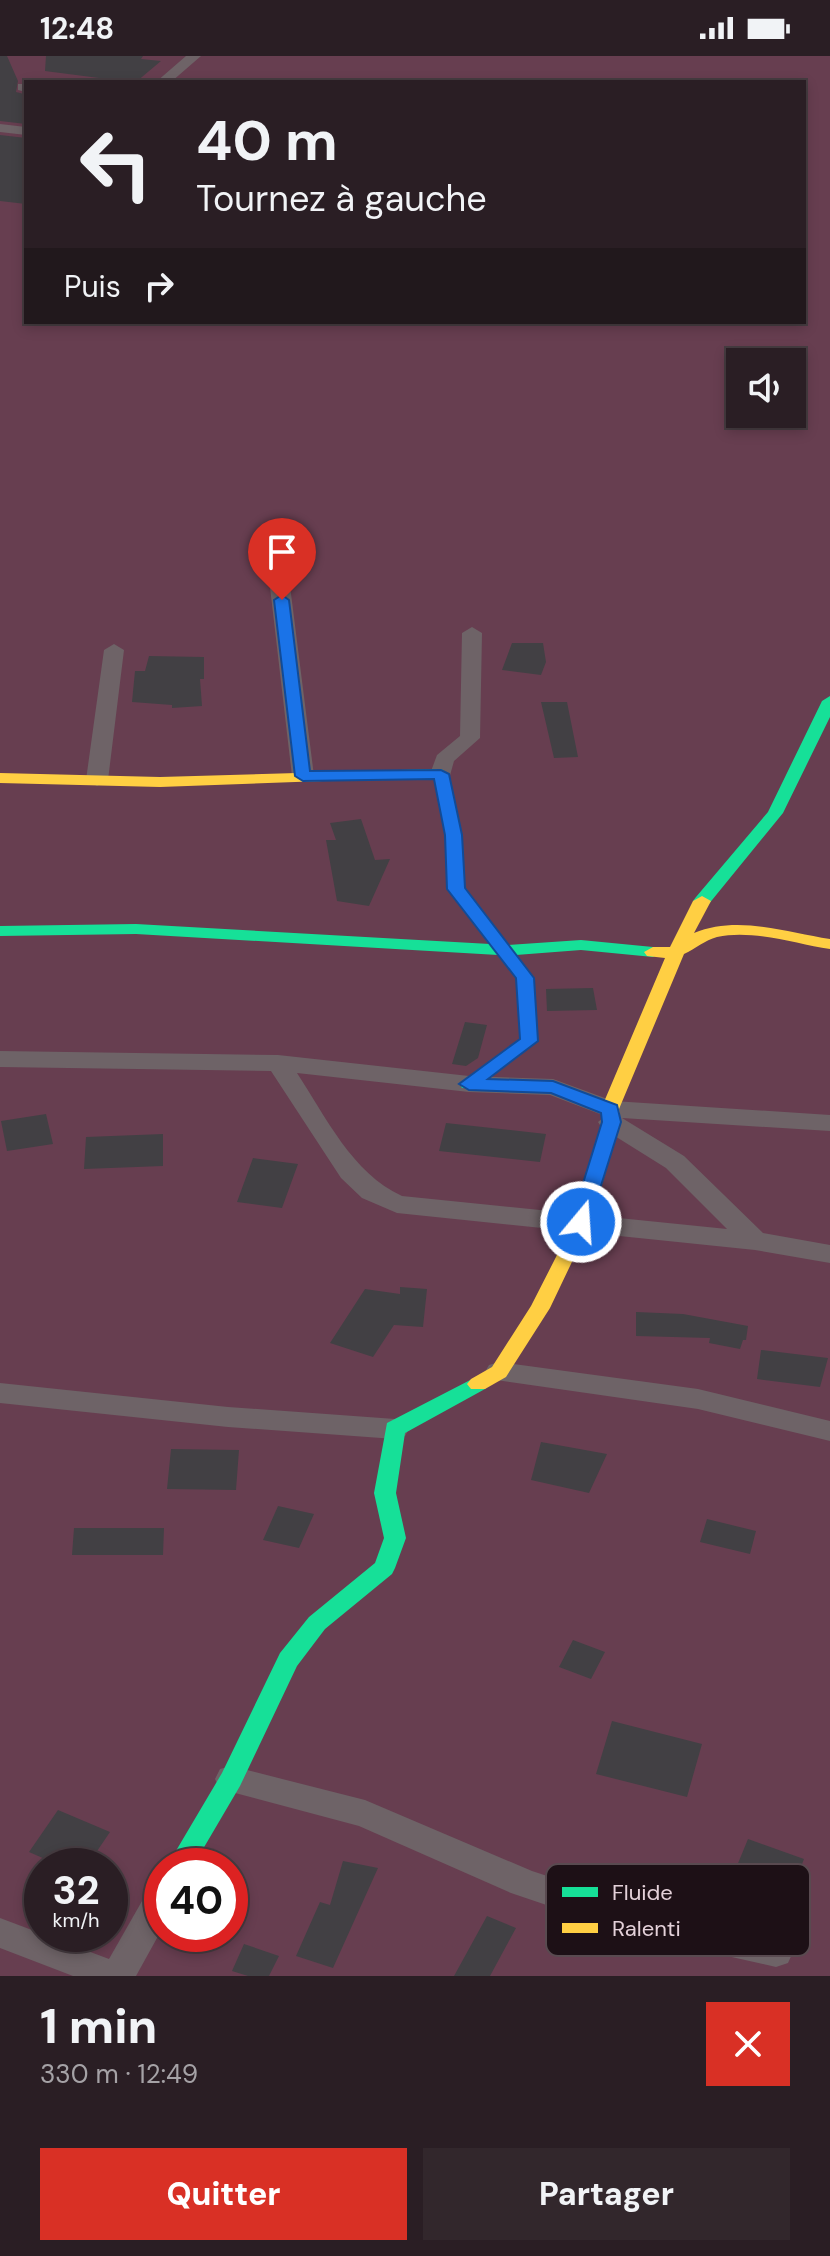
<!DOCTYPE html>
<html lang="fr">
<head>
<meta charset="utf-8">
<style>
	body { margin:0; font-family:"DM Sans",sans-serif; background:#32272c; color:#f1f3f6; height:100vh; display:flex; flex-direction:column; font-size:30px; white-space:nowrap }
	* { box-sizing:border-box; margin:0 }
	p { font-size:26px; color:#a5a2a6 }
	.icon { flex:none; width:44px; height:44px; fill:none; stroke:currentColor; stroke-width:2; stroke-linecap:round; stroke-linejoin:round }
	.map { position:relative; height:1920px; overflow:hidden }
	.details { display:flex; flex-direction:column; background:#2a1e24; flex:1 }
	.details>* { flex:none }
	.banner { position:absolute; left:24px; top:24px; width:782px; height:244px; border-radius:0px; box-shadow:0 4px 12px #0003,0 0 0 2px #463c41; background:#2a1e24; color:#f1f3f6; overflow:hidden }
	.tools { position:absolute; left:726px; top:292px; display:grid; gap:16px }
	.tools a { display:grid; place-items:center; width:80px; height:80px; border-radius:0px; background:#2a1e24; box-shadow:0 4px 12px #0003,0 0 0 2px #463c41; font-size:40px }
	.speed { position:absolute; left:24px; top:1792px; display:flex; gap:16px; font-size:40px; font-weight:700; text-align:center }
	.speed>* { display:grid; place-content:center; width:104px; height:104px; border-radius:50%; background:#2a1e24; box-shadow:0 4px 12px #0003,0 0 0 2px #463c41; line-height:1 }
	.speed small { font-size:20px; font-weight:400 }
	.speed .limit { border:12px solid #d22; background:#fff; color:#111 }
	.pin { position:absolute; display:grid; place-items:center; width:68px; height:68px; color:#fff; margin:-82px -34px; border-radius:50% 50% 50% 0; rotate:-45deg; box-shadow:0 0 8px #0007 }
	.pin .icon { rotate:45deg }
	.me { position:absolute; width:88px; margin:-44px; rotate:18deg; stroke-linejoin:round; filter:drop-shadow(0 0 6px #0008) }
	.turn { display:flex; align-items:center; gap:28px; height:168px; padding:0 40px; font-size:36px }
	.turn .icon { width:104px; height:104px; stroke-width:2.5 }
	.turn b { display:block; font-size:56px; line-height:68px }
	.then { display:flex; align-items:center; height:76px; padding:0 40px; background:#0003; gap:16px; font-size:30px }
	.round { display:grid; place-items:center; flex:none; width:84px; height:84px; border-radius:0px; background:#32272c }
	.overview { display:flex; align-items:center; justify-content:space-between; height:136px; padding:0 40px }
	h1 { font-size:48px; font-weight:800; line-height:60px }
	.cta { display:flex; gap:16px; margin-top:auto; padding:16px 40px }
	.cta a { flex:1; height:92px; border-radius:0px; background:#d93025; color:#fff; font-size:32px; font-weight:800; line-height:92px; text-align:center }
	.cta a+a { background:#32272c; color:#f1f3f6 }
	.status { display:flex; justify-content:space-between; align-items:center; height:56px; padding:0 40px; background:#2a1e24; direction:ltr }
	.status svg { height:22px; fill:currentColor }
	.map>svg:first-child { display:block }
	.green { fill:#673e50; fill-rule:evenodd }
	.building { fill:#424044 }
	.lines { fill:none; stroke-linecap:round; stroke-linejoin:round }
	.street { fill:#6e6367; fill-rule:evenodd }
	.fast { fill:#16e098; fill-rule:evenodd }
	.slow { fill:#ffcf43; fill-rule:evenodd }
	.route { fill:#1a73e8; stroke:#114b97; stroke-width:2 }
	.key { fill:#1d1016; stroke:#594a50; stroke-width:2 }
	.key-label { font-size:22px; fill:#e4d1d9 }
</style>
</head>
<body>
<div class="status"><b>12:48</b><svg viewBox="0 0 49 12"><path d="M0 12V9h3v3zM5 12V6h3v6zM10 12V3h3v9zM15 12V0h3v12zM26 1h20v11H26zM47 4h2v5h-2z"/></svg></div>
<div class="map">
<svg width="830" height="1920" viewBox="0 0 830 1920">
	<rect width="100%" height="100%" fill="#382830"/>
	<path class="green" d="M0 0H830V1920H0ZM26 26H804V266H26ZM740 306H792V358H740ZM42 1810H110V1878H42ZM162 1810H230V1878H162Z"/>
	<path class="building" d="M0 0H7L18 25 16 36 24 38 26 44V68L0 65Z
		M46 0H143L141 3 161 5 136 26H130L45 15Z
		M0 79 26 82V148L0 145Z
		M512 587H543L546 606 541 619 502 614Z
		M149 600 204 601V623H200L202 650 172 652V649L132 646 135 615H145Z
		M541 646H567L578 701 554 702Z
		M361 763 375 804 390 803 369 850 337 845 326 784H336L330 767Z
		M593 932 597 954 547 955 546 933Z
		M465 966 487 969 478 1002 466 1010 452 1008Z
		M46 1058 53 1088 7 1095 1 1065Z
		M446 1067 546 1078 540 1106 439 1095Z
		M163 1078V1110L84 1113 86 1081Z
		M253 1102 298 1108 282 1152 237 1146Z
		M400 1231 427 1233 423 1271 394 1269 373 1301 330 1287 365 1233 400 1238Z
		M636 1256 683 1258 748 1270 746 1284H743L740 1293 709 1287 710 1282 636 1280Z
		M761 1294 828 1302 820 1331 757 1323Z
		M541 1386 607 1398 589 1437 531 1424Z
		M171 1393 239 1394 236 1434 167 1433Z
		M278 1450 314 1458 299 1492 263 1484Z
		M707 1463 756 1475 750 1498 700 1486Z
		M74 1472H164L163 1499H72Z
		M573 1584 605 1596 591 1623 559 1611Z
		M612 1665 702 1688 687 1741 596 1718Z
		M58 1754 110 1776 87 1810H61L29 1796Z
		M748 1783 804 1803 782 1860 725 1839Z
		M343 1805 378 1812 333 1912 296 1900 320 1846 330 1849Z
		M487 1860 516 1872 490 1920H454Z
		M244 1888 279 1900 269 1920H248L232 1915Z"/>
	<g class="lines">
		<path class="street" d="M186 0H201L171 26H156Z
			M18 28H26V36L18 34Z
			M0 68 26 71V79L0 76Z
			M278 508 288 514 314 720 303 726 292 720 268 514Z
			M472 571 482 577 480 682 454 705 449 723 441 724 430 718 437 699 460 680 462 577Z
			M114 588 124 594 108 724 97 730 86 724 104 594Z
			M0 995 278 999 469 1020 553 1023 613 1045 830 1059V1075L622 1062 684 1100 763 1177 830 1189V1207L755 1194 397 1157 362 1142 341 1122 271 1015 0 1011ZM297 1017 469 1036 550 1039 605 1060 598 1066 602 1072 666 1112 727 1173 402 1140C352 1117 326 1061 297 1017Z
			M499 1306 698 1333 830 1365V1385L698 1353 489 1323 485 1316 489 1309Z
			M0 1327 228 1351 395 1363 405 1366 409 1373 405 1380 395 1383 228 1371 0 1347Z
			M231 1710 365 1744 532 1815 638 1850 776 1881 788 1885 793 1896 788 1907 776 1911 638 1880 511 1837 359 1770 220 1733 215 1723 220 1713Z
			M162 1826V1873L136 1920H73L0 1892V1862L109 1903 150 1831Z"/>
		<path class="fast" d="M830 640V661L783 757 708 849H696L693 845 696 841 768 756 822 645Z
			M441 713 449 718 461 779 464 833 508 889 581 884 653 891 662 896 653 901 581 894 516 899 534 922 538 985 476 1032H462L460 1028 520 983 516 922 498 899 136 878 0 880V870L136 868 490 888 448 833 445 779 434 723 400 724 392 719 400 714Z
			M478 1320 485 1323 489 1328 485 1333 405 1377 396 1437 406 1482 395 1512 392 1518 325 1573 297 1610 240 1730 193 1810H167L222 1717 280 1597 309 1561 375 1507 384 1482 374 1437 387 1367Z"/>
		<path class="slow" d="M400 714 408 719 406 722 160 731 0 727V717L160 721Z
			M702 840 711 845 694 877C737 859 786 876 830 883V893C795 888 753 873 717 881 705 884 695 893 684 898L619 1053 620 1066 591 1166 550 1252 506 1321 485 1333H471L467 1328 471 1323 492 1311 531 1250 556 1201 571 1166 602 1066 601 1053 665 902 647 900 644 896 653 891H670L693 845Z"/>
	</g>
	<path class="route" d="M282 539 289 544 310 715 441 714 449 718 462 779 465 832 534 922 538 985 488 1023 553 1025 617 1049 621 1066 588 1171 581 1173 571 1166 602 1066 601 1057 551 1037 469 1034 459 1028 520 983 516 922 447 833 445 779 434 723 303 725 295 720 274 544Z"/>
	<rect x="546" y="1808" width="264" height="92" rx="12" class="key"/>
	<rect x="562" y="1831" width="36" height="10" fill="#16e098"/>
	<rect x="562" y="1867" width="36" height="10" fill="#ffcf43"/>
	<g class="key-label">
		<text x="612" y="1844">Fluide</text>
		<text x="612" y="1880">Ralenti</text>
	</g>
</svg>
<div class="tools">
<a><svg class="icon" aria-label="sound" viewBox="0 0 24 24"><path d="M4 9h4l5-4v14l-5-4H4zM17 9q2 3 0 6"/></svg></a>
</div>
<div class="speed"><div>32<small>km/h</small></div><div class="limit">40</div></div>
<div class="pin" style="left:282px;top:544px;background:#d93025"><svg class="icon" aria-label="arrive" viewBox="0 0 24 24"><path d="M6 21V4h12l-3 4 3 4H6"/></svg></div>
<svg class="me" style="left:581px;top:1166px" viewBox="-20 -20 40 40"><circle r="17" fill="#1a73e8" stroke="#fff" stroke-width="3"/><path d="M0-11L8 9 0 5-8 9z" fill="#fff"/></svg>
<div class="banner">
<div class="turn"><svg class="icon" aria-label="left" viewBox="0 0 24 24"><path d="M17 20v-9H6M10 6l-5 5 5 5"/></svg><div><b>40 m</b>Tournez à gauche</div></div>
<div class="then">Puis<svg class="icon" aria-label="right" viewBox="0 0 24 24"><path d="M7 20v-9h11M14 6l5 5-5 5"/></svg></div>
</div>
</div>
<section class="details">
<div class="overview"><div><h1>1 min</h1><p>330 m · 12:49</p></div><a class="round" style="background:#d93025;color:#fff"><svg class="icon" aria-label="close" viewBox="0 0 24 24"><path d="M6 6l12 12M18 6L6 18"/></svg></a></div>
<div class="cta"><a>Quitter</a><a>Partager</a></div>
</section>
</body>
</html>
